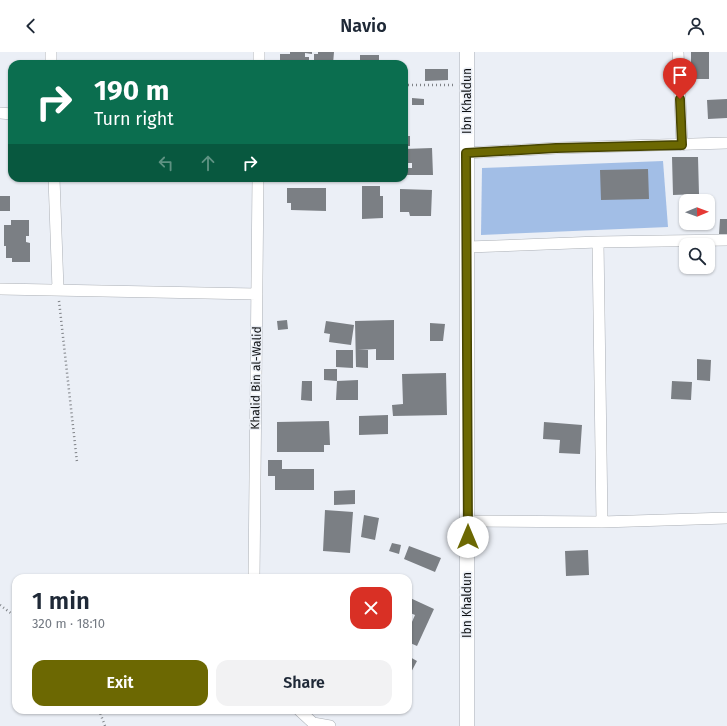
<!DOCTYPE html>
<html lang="en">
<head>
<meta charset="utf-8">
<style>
	body { margin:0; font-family:"Fira Sans",sans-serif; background:#f2f2f3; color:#1f2937; height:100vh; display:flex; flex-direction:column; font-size:15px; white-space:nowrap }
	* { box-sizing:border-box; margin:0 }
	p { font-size:13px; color:#747a83 }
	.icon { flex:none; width:22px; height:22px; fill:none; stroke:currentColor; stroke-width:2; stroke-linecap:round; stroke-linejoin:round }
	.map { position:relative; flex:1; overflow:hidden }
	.side { position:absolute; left:12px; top:522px; width:400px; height:140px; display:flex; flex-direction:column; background:#fff; border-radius:12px; box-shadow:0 1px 3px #0004 }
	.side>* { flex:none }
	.banner { position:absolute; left:8px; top:8px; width:400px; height:122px; border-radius:12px; box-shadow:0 1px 3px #0004; background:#0b6e4f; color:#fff; overflow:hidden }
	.needle { width:26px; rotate:89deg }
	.tools { position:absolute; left:679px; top:142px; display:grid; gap:8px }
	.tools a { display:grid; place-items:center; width:36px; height:36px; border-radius:8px; background:#fff; box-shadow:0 1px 3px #0004; font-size:20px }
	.pin { position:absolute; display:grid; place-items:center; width:34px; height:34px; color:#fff; margin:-41px -17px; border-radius:50% 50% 50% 0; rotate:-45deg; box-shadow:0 0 4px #0007 }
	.pin .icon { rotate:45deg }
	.me { position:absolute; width:44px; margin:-22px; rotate:0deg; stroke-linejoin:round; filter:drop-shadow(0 0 3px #0008) }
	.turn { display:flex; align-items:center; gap:14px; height:84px; padding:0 20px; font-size:18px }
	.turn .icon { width:52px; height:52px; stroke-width:2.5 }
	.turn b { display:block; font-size:28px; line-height:34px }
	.lanes { display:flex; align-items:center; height:38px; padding:0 20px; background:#0003; justify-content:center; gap:20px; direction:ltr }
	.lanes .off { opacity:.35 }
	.round { display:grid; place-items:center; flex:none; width:42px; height:42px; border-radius:12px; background:#f2f2f3 }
	.head { display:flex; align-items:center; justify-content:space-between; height:68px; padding:0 20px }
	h1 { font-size:24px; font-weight:600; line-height:30px }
	.button { display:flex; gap:8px; margin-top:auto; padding:8px 20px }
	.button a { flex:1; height:46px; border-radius:12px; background:#6c6802; color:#fff; font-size:16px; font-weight:600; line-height:46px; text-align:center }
	.button a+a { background:#f2f2f3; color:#1f2937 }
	header { display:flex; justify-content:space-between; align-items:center; height:52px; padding:0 20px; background:#fff; font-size:18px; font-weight:600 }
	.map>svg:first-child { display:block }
	.green { fill:#a2bee6 }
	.building { fill:#7b7f84 }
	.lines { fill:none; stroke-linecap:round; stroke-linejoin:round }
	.minor-casing { stroke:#acb0b6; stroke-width:12 }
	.tertiary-casing { stroke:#acb0b6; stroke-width:15 }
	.path { stroke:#7f8287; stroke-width:2.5; stroke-dasharray:1 3; stroke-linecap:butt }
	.minor { stroke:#fff; stroke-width:11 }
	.tertiary { stroke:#fff; stroke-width:14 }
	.route-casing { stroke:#464401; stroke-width:10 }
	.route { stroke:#6c6802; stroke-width:7 }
	.labels { text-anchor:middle; stroke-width:3; stroke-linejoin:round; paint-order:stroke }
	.street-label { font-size:12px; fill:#0d0f11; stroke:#ebeff6 }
</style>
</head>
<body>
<header><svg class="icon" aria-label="back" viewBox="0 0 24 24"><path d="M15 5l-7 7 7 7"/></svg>Navio<svg class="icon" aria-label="person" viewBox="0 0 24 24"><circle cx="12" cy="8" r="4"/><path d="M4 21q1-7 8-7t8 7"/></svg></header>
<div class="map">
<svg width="727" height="674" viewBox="0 0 727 674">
	<rect width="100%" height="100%" fill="#ebeff6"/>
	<path class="green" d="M663 109 668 175 481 183 482 116Z"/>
	<path class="building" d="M290 0H312V2L305 1V5H309V12H280V2H290Z
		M318 0H334L333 12H314V2H318Z
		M691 0H709V27H691Z
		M360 3H379V12H360Z
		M425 17H448V28L425 29Z
		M412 46 424 47V53H412Z
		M727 47V66L708 67 707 48Z
		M404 84H410V94H404Z
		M432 96 433 123H404V116H412V111H404V97Z
		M672 105H698L699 142 673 143Z
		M648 117 649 147 601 148 600 118Z
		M362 134H380V144H383V166L362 167Z
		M287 136H326V159L291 158V151H287Z
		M400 137 432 138 431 164H410L409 160H400Z
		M0 144H10V159H0Z
		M720 167H727V182H719Z
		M11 168H29V184H26V190L30 191V210H12V206H6V194H4V173H11Z
		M287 268 288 277 278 278 277 269Z
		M394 268V308H376V297L358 298H368V316L356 315 355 269Z
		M326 269 354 273 351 293 329 290 330 282 324 281Z
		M430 271 445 272 443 289H430Z
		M336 298H353V316L336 315Z
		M697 307 711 308 710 329 697 328Z
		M324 317H337V329L358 328V348H336L337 329 324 328Z
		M446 321 447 363 393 364 392 353 403 352 402 322Z
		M302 329H312V349L301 348Z
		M672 329 692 330 691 348 671 347Z
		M388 363V382L359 383V364Z
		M329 369 330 393H324V400H277V370Z
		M544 370 582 373 580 402 559 401 560 388 543 387Z
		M268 408H282V417H314V438H275V424H268Z
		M355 438V452L334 453V439Z
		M325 458 353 460 350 501 323 499Z
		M364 463 379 466 375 488 361 485Z
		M392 491 401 493 399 502 389 499Z
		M409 494 441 506 435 520 404 507Z
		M588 498 589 523 566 524 565 499Z
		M408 545 434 557 417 594 408 590V579L415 563 408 560Z
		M408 604 417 609 408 626Z"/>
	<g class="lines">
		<defs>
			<path id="minor" d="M51 0V12
				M259 0V12
				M678 0 682 93
				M0 61 12 62
				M466 101 557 96 727 91
				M54 126 58 237
				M598 190 602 470
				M468 195 598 190 727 188
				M0 237 257 242
				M468 469 602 470 727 466
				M254 526 258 126
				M299 658 313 671 330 674"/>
			<path id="tertiary" d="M467 0V674"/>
		</defs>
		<use href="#minor" class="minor-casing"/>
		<use href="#tertiary" class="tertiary-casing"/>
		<path class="path" d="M404 33H455
			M59 249 77 410
			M0 553 16 565
			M99 658 105 674"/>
		<use href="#minor" class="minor"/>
		<use href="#tertiary" class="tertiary"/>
	</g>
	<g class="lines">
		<defs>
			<path id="route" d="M468 485 466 101 556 96 682 93 680 47"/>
		</defs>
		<use href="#route" class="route-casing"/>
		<use href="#route" class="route"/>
	</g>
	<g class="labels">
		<g class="street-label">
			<text transform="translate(467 49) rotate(-90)" y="4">Ibn Khaldun</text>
			<text transform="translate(256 326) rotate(-89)" y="4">Khalid Bin al-Walid</text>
			<text transform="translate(467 553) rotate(-90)" y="4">Ibn Khaldun</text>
		</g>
	</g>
</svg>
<div class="tools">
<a><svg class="needle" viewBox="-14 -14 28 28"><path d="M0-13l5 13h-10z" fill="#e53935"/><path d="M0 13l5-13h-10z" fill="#747a83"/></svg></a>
<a><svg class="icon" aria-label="search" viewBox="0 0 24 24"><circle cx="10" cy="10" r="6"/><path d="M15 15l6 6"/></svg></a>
</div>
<div class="pin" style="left:680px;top:47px;background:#d93025"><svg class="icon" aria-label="arrive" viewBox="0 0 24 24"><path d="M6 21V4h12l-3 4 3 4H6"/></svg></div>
<svg class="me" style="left:468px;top:485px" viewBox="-20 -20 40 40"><circle r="19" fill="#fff"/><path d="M0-13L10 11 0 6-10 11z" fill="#6c6802"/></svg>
<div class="banner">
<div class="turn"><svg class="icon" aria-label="right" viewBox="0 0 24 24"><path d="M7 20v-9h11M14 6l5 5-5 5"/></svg><div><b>190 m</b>Turn right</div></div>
<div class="lanes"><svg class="icon off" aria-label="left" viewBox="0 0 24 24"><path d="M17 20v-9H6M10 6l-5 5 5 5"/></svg><svg class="icon off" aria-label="ahead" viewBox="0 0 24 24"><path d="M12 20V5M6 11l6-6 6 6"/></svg><svg class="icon" aria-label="right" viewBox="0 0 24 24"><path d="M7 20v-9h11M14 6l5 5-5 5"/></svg></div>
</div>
<section class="side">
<div class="head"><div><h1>1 min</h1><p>320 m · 18:10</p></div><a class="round" style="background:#d93025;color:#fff"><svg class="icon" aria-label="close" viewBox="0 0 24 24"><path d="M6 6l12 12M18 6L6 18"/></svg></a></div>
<div class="button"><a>Exit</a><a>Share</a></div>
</section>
</div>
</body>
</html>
